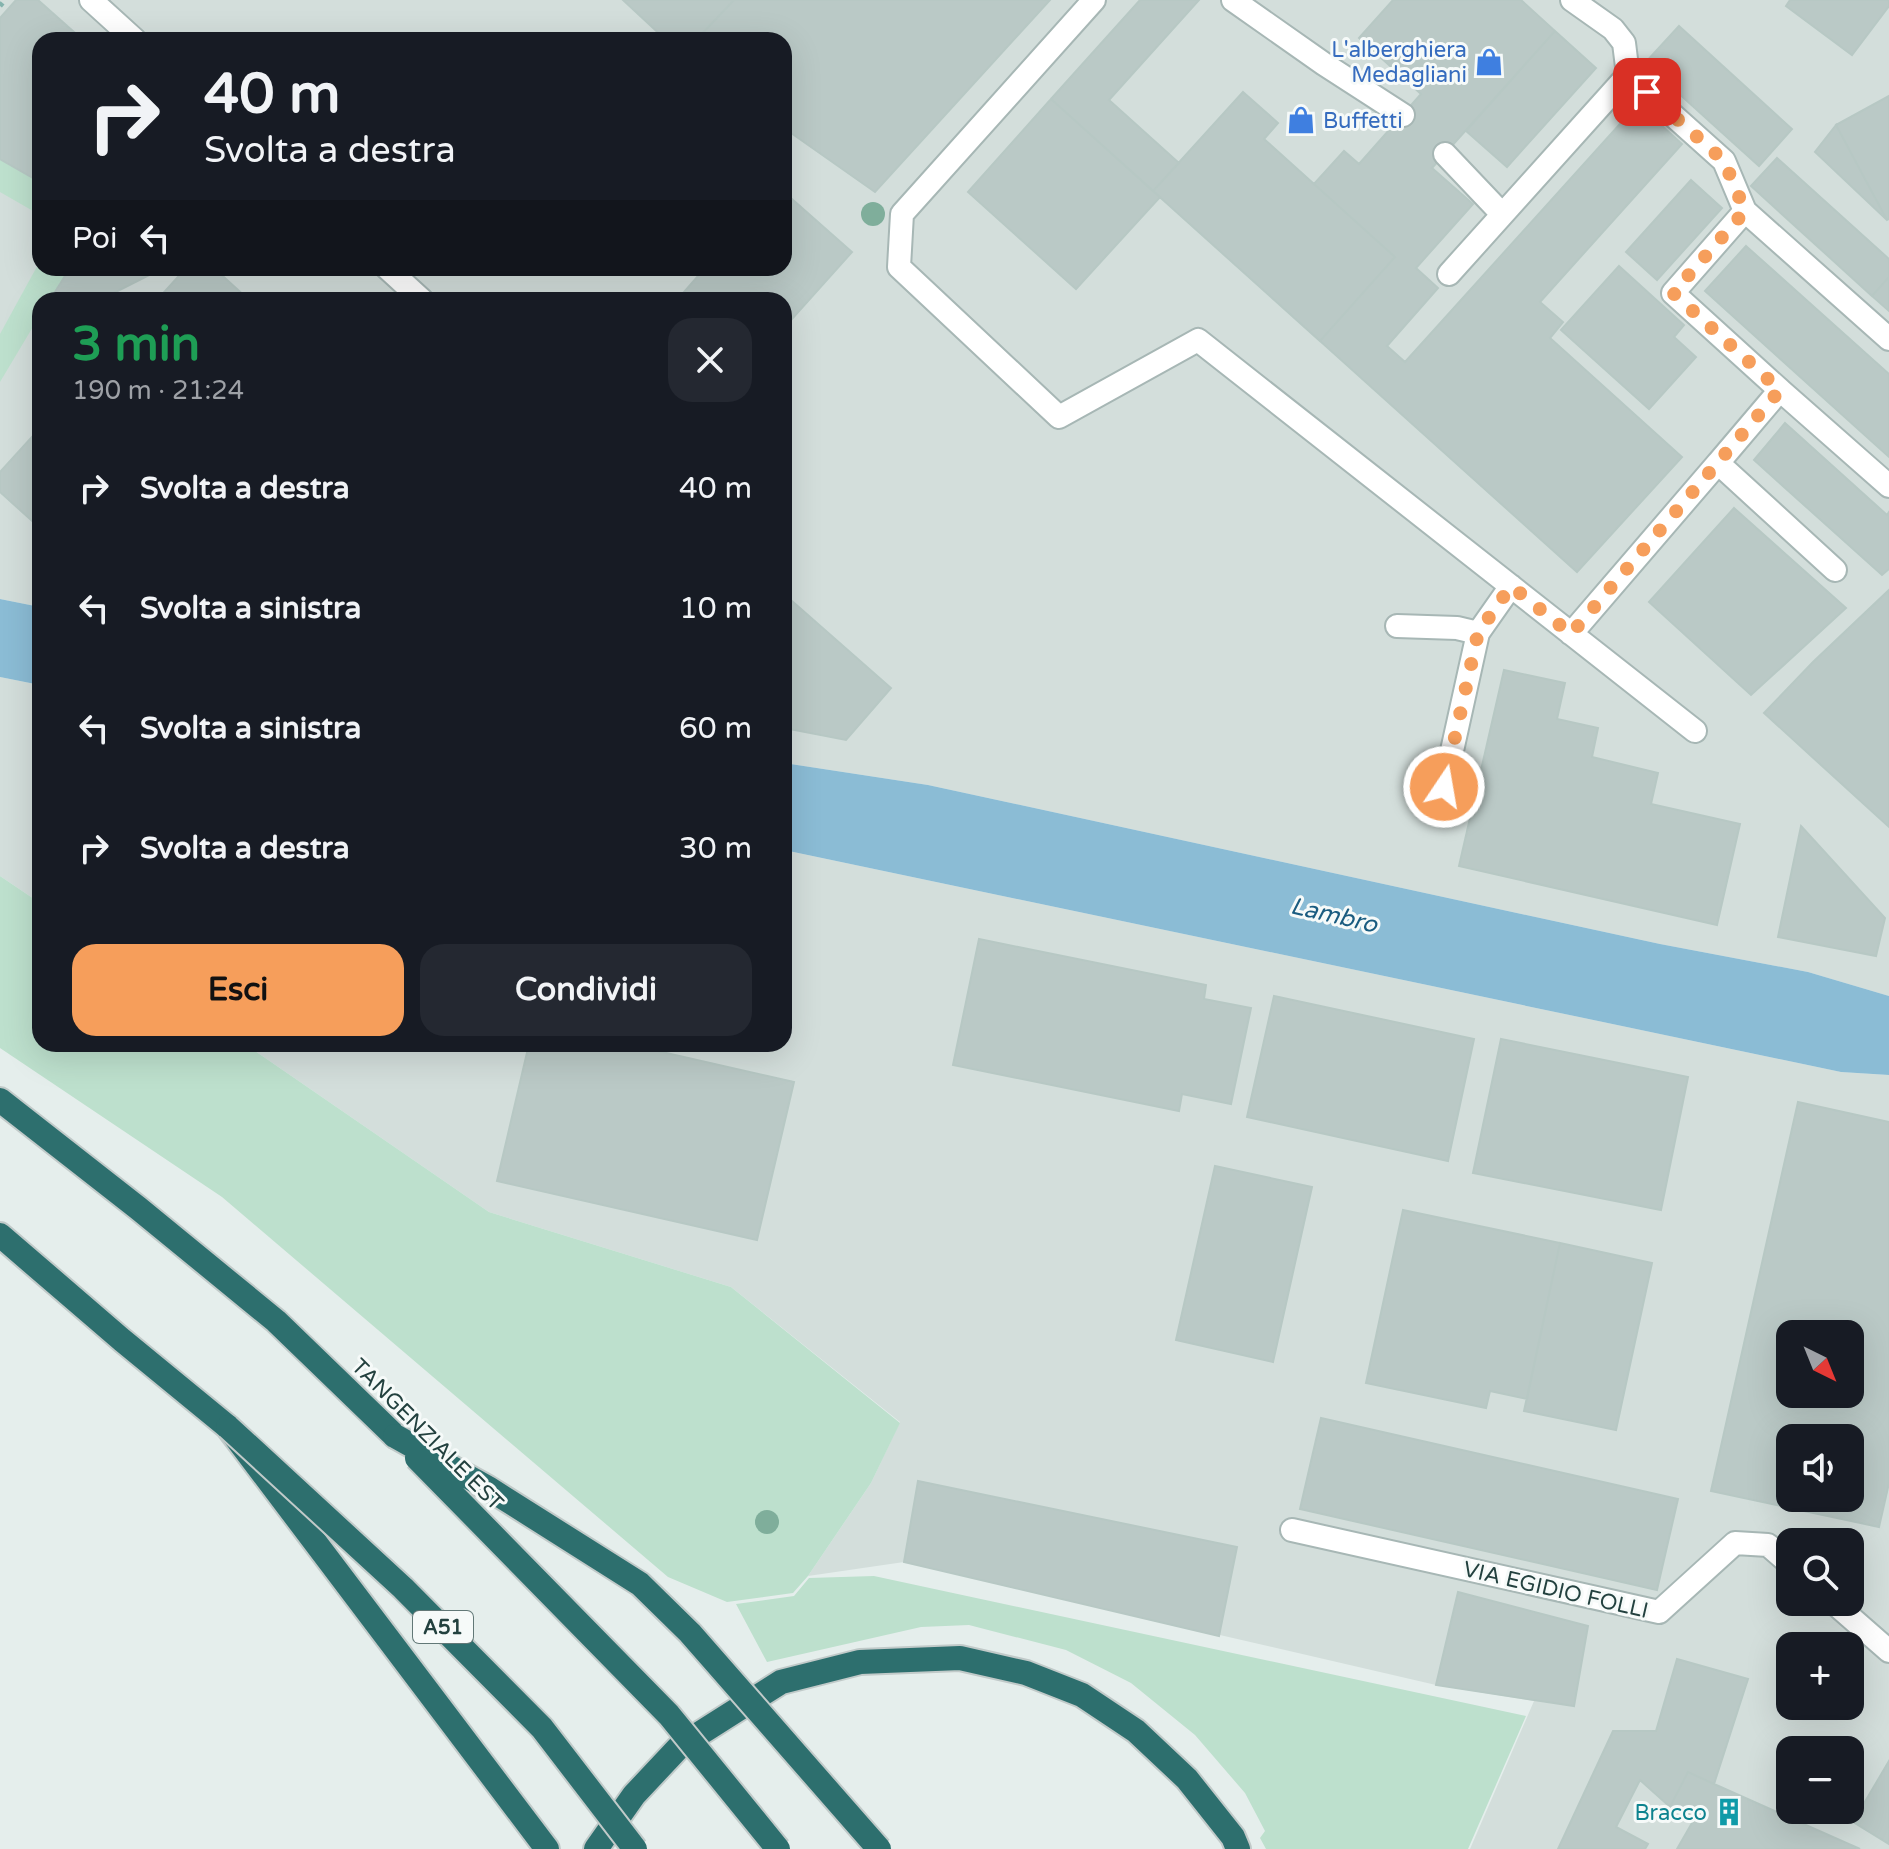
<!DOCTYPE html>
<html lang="it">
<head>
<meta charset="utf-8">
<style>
	body { margin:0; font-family:"Varela Round",sans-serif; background:#242831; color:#f1f3f6; height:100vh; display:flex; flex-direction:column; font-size:30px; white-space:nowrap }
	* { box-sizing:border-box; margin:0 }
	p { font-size:26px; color:#9ea1a6 }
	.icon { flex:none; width:44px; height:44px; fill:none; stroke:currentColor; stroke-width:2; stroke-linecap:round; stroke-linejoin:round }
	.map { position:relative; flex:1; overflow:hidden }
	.sheet { position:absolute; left:32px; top:292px; width:760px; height:760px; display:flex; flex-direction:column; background:#171b24; border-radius:24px; box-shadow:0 8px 32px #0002 }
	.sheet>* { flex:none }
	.banner { position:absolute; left:32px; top:32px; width:760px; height:244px; border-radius:24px; box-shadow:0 8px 32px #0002; background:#171b24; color:#f1f3f6; overflow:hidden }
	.needle { width:52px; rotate:137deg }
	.tools { position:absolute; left:1776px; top:1320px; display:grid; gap:16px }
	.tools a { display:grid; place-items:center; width:88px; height:88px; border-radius:16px; background:#171b24; box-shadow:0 8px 32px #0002; font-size:40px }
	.pin { position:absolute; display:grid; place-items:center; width:68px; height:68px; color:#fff; margin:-34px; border-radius:16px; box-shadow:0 4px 12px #0006 }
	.me { position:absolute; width:88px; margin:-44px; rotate:12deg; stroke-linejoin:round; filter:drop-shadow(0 0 6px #0008) }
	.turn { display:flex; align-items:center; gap:28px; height:168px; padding:0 40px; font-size:36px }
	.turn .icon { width:104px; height:104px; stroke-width:2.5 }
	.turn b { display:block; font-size:56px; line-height:68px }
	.then { display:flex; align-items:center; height:76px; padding:0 40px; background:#0003; gap:16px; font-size:30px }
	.round { display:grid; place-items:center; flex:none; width:84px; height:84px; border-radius:24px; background:#242831 }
	.summary { display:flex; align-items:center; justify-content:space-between; height:136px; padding:0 40px }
	h1 { font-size:48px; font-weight:700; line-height:60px; color:#1e9e55 }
	.primary-button { display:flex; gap:16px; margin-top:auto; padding:16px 40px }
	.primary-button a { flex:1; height:92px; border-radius:24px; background:#f69e5b; color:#111; font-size:32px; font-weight:700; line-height:92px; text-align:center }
	.primary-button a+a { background:#242831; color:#f1f3f6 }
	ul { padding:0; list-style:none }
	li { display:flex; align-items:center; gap:24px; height:120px; padding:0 40px }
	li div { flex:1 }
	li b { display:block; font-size:30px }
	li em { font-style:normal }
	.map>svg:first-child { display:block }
	.built { fill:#d3dedb; fill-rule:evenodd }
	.green { fill:#bde0cd }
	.water { fill:#8bbcd5 }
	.building { fill:#bac9c6; stroke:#b7c8c4; stroke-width:2; fill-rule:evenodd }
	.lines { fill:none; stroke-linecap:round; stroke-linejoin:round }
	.lane-casing { stroke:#a7b7b5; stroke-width:26 }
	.highway-casing { stroke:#c1cac9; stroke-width:28 }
	.path { stroke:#84b3ad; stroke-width:5; stroke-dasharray:4 6; stroke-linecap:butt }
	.lane { stroke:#fff; stroke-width:22 }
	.highway { stroke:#2d6f6e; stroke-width:24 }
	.highway-bridge-casing { stroke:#c1cac9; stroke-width:28; stroke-linecap:butt }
	.highway-bridge { stroke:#2d6f6e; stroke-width:24 }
	.tree { fill:#7fae9b }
	.route { stroke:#f69e5b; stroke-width:14; stroke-dasharray:0 25.2 }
	.labels { text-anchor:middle; stroke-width:6; stroke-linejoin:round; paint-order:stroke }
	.shield { fill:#f6faf9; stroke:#627877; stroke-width:2 }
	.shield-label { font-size:20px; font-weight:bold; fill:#23413f }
	.shop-label { font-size:22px; fill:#366cbe; stroke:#f6faf9; text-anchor:end }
	.street-label { font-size:22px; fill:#23413f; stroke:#f6faf9 }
	.culture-label { font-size:22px; fill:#0d838f; stroke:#f6faf9; text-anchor:end }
	.water-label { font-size:24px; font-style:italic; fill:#1a5c80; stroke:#f6faf9 }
</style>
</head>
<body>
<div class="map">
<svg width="1889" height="1849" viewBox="0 0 1889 1849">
	<rect width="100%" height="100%" fill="#e5eeec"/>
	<path class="built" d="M0 0H1889V996L1808 972 1660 944 928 785 784 763V300H40V607L0 599ZM40 40H784V268H40Z
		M0 677 40 685V903L0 876Z
		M784 850 1841 1072 1889 1075V1849H1470L1534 1701 1436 1685 904 1562 808 1576 871 1483 900 1422 731 1287 489 1212 245 1044H784ZM1790 1334H1850V1394H1790ZM1790 1438H1850V1498H1790ZM1790 1542H1850V1602H1790ZM1790 1646H1850V1706H1790ZM1790 1750H1850V1810H1790Z"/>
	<path class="green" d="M0 159 40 182V215L0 192Z
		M40 261V268H70L50 300H40V315L0 382V334Z
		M0 876 40 903V1044H245L489 1212 731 1287 900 1423 871 1483 808 1576 793 1593 727 1602 668 1577 222 1197 0 1048Z
		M874 1576 1526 1716 1468 1849H1266L1260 1838 1265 1831 1245 1793 1195 1735 1131 1683 1066 1650 969 1625 921 1627 767 1662 736 1604 794 1596 809 1578Z"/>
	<path class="water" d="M0 599 40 607V685L0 677Z
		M784 763 928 785 1660 944 1808 972 1889 996V1075L1841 1072 784 850Z"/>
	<path class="building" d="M16 0H38L83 40H40V182L0 159V18Z
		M623 0H734L696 40H666Z
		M734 0H1050L875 192 784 128V40H696Z
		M1140 0H1199L1109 100 1179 163 1153 191 1051 99Z
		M1393 0H1521L1555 31 1432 168 1473 204 1416 268 1438 288 1387 346 1405 362 1638 104 1682 144 1540 302 1563 322 1550 338 1682 457 1577 572 1320 341 1395 257 1314 184 1344 151 1359 164 1421 94 1359 38Z
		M1790 0H1889V6L1852 55 1786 6Z
		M1679 26 1792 129 1759 166 1645 63Z
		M1555 31 1596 68 1507 167 1466 131Z
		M1243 92 1278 123 1264 139 1395 257 1320 341 1153 191Z
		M1889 96V219L1887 220 1836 125Z
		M1051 99 1160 197 1076 289 968 192Z
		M1836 125 1887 220 1815 152Z
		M1777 158 1889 259V277L1872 296 1751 186Z
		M1691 180 1722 208 1657 280 1626 252Z
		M784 192 852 252 784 328V300H677L705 268H784Z
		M1746 246 1889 374V457L1705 291Z
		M1619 266 1684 325 1674 337 1696 357 1649 409 1561 330Z
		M70 268H163L100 300H50Z
		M186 268H214L249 300H157Z
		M1889 277V311L1872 296Z
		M1785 423 1887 515 1889 512V569L1882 575 1754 460Z
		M40 428V528L0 492V472Z
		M1734 508 1846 608 1751 695 1649 602Z
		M1889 590V827L1764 713 1813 662Z
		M784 594 891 688 846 740 784 728Z
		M1504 670 1565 683 1557 719 1598 728 1592 757 1658 773 1651 804 1740 824 1717 925 1459 866Z
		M1801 826 1885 918 1876 956 1778 937Z
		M979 939 1206 985 1204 999 1251 1008 1231 1104 1182 1094 1179 1111 953 1065Z
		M1274 996 1474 1039 1448 1161 1247 1117Z
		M1501 1039 1688 1077 1661 1210 1473 1173Z
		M529 1044H627L794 1082 757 1240 497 1181Z
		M1798 1102 1889 1122V1483L1879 1527 1711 1491ZM1790 1334H1850V1394H1790ZM1790 1438H1850V1498H1790Z
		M1215 1166 1312 1187 1273 1362 1176 1340Z
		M1403 1210 1560 1243 1527 1399 1490 1391 1486 1408 1366 1383Z
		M1560 1243 1652 1263 1616 1430 1524 1411Z
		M1321 1418 1678 1499 1657 1590 1300 1509Z
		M918 1481 1237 1547 1219 1636 904 1562Z
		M1458 1592 1588 1626 1574 1706 1436 1685Z
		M1677 1659 1748 1679 1714 1784 1688 1772 1670 1807 1640 1780 1616 1827 1648 1844 1645 1849H1558L1613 1731H1656Z
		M1889 1761V1844L1853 1822Z
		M1688 1772 1714 1784 1860 1849H1677L1696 1816 1670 1807Z"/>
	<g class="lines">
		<defs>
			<path id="lane" d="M91 0 135 40
				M1094 0 902 214 899 267 1059 417 1198 340 1695 731
				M1233 0 1324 64 1403 115
				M1572 0 1613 29 1624 43 1628 75 1724 161 1745 211 1889 339
				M1445 154 1502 214
				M1745 211 1673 293 1780 390
				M387 268 422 300
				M1449 274 1628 75
				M1835 570 1718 463 1780 390 1889 486
				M1397 626 1457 628 1478 633
				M1571 634 1718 463
				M1444 787 1478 633 1511 586
				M1292 1530 1659 1612 1735 1543 1768 1545 1790 1564
				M1833 1602 1889 1651"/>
			<path id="highway" d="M0 1100 138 1208 276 1321 395 1436
				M0 1235 122 1340 228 1427 547 1849
				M596 1849 634 1795 680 1746 781 1682 860 1662 960 1658 1026 1673 1082 1695 1136 1731 1187 1779 1233 1837 1238 1849"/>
		</defs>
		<use href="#lane" class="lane-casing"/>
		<use href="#highway" class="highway-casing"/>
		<path class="path" d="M0 6 5 0"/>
		<use href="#lane" class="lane"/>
		<use href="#highway" class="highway"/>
		<defs>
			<path id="highway-bridge" d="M228 1427 403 1588 542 1728 635 1849
				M395 1436 488 1488 640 1584 690 1633 879 1849
				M417 1458 669 1715 778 1849"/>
		</defs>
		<use href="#highway-bridge" class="highway-bridge-casing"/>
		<use href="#highway-bridge" class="highway-bridge"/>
	</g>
	<g class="tree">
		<circle cx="873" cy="214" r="12"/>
		<circle cx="767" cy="1522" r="12"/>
	</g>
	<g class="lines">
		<path class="route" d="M1444 787 1478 633 1511 586 1571 634 1780 390 1673 293 1745 211 1724 161 1647 92"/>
	</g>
	<defs>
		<symbol id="shop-bare" viewBox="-9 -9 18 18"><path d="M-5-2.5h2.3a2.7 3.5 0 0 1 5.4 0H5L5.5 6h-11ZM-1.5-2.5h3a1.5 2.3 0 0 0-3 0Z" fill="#3f7fe0" stroke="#f6faf9" stroke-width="2.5" paint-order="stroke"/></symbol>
		<symbol id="building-bare" viewBox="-9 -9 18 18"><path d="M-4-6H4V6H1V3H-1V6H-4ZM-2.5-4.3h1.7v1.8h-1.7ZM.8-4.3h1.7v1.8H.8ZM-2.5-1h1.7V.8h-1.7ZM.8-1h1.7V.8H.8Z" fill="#0f9aa8" stroke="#f6faf9" stroke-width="2.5" paint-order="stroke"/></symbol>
	</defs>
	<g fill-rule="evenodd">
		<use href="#shop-bare" x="1469" y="42" width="40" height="40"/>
		<use href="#shop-bare" x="1281" y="100" width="40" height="40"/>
		<use href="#building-bare" x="1709" y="1792" width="40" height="40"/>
	</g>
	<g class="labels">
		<rect class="shield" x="413" y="1611" width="60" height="32" rx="6"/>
		<g class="shield-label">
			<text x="443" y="1634">A51</text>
		</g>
		<g class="shop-label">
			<text x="1467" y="57">L'alberghiera<tspan x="1467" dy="25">Medagliani</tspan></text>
			<text x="1323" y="128" text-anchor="start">Buffetti</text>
		</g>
		<g class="street-label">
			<text transform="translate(428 1434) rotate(45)" y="8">TANGENZIALE EST</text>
			<text transform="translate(1556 1589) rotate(13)" y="8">VIA EGIDIO FOLLI</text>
		</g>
		<g class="culture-label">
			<text x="1707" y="1820">Bracco</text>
		</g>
		<g class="water-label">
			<text transform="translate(1334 915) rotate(13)" y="8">Lambro</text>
		</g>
	</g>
</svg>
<div class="tools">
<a><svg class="needle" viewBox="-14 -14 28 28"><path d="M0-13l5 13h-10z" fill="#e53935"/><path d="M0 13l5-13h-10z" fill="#9ea1a6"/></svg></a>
<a><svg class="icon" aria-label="sound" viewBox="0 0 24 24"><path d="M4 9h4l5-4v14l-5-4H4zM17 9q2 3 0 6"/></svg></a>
<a><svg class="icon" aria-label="search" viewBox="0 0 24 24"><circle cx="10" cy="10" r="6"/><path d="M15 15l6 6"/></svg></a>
<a>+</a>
<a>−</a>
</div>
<div class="pin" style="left:1647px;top:92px;background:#d93025"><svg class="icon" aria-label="arrive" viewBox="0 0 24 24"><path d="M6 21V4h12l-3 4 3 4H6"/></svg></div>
<svg class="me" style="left:1444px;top:787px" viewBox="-20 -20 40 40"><circle r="17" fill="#f69e5b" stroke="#fff" stroke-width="3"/><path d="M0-11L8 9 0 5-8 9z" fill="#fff"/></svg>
<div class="banner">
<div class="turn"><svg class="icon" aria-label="right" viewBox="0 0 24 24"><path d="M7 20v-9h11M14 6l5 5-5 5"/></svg><div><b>40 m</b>Svolta a destra</div></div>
<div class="then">Poi<svg class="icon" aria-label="left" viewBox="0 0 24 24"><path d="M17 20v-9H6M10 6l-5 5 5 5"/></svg></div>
</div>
<section class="sheet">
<div class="summary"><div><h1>3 min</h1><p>190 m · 21:24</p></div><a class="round"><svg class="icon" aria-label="close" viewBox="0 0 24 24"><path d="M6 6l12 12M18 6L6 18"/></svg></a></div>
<ul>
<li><svg class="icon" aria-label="right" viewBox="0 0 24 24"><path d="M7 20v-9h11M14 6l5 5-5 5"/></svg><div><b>Svolta a destra</b></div><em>40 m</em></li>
<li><svg class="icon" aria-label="left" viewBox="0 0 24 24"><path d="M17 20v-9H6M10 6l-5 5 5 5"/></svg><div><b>Svolta a sinistra</b></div><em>10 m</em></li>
<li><svg class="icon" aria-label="left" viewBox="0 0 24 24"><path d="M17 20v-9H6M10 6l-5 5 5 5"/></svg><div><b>Svolta a sinistra</b></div><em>60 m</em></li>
<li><svg class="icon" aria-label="right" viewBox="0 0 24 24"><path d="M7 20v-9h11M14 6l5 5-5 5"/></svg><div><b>Svolta a destra</b></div><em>30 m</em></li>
</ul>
<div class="primary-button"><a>Esci</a><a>Condividi</a></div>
</section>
</div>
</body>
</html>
